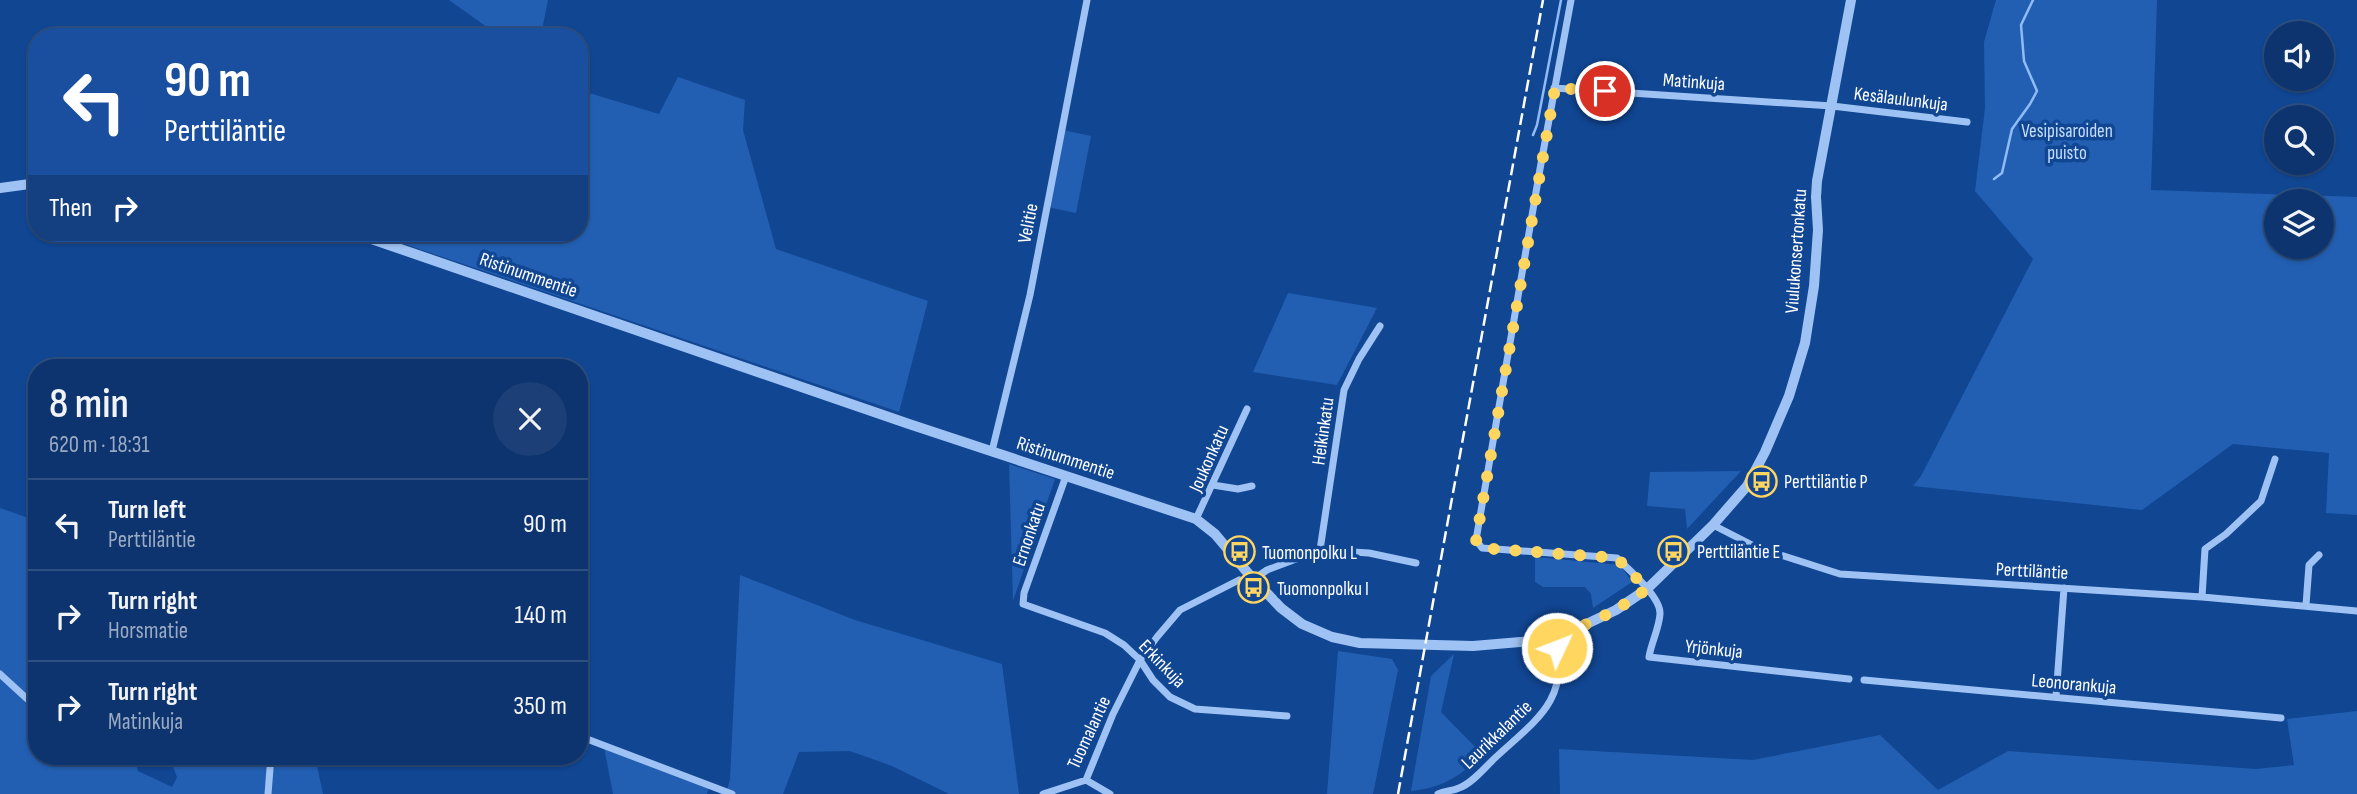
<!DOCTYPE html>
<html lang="en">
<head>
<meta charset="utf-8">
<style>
	body { margin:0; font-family:"Sofia Sans Condensed",sans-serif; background:#1b3f76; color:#f1f3f6; height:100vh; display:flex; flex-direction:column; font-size:26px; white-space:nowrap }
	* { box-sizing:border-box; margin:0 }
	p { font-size:23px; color:#9aaac2 }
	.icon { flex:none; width:38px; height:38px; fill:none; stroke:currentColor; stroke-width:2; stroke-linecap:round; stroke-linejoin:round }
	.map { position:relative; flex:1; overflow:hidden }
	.drawer { position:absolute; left:28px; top:359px; width:560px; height:406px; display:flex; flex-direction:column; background:#0d346e; border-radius:28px; box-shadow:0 2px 5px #0004,0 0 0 2px #2d4f81 }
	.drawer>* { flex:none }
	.banner { position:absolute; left:28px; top:28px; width:560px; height:214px; border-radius:28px; box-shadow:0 2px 5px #0004,0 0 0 2px #2d4f81; background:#1a4fa0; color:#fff; overflow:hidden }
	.controls { position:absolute; left:2264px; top:21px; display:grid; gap:14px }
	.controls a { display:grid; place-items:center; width:70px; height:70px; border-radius:50%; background:#0d346e; box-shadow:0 2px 5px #0004,0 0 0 2px #2d4f81; font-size:35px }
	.pin { position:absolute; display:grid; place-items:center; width:60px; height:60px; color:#fff; margin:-30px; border:4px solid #fff; border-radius:50%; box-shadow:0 2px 7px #0007 }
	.me { position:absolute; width:77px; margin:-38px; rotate:47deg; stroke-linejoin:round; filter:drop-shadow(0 0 5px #0008) }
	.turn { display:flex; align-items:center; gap:24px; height:147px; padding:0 21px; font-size:32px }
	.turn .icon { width:91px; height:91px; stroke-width:2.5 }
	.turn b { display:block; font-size:49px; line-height:60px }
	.then { display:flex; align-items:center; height:66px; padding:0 21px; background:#0003; gap:14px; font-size:26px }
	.round { display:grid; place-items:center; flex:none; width:74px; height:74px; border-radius:37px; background:#1b3f76 }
	.headline { display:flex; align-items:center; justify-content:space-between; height:119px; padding:0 21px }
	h1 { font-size:42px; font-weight:600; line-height:52px }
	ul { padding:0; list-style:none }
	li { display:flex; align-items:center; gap:21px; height:91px; padding:0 21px; border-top:2px solid #2d4f81 }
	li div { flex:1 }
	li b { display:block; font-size:26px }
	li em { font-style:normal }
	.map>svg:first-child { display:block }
	.green { fill:#225fb2; fill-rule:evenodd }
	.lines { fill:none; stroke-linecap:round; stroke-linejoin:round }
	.stream { stroke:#8fbcf6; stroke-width:2.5 }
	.minor { stroke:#9ec2f3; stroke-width:7 }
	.tertiary { stroke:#9ec2f3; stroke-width:10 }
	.rail { stroke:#fff; stroke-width:2.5; stroke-dasharray:12 5; stroke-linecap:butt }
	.route { stroke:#ffd660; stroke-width:12; stroke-dasharray:0 21.6 }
	.labels { text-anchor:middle; stroke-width:7; stroke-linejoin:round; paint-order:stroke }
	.street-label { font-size:19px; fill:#fff; stroke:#114693 }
	.park-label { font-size:19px; fill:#c6ddfd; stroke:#114693 }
	.poi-label { font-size:19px; fill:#fff; stroke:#114693; text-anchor:start }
</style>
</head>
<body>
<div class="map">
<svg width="2357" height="794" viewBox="0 0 2357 794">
	<rect width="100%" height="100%" fill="#114693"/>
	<path class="green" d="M449 0H548L542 30 558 37H501Z
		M1996 0H2157L2151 190 2357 197V515L2326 513 2329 453 2233 444 2142 510 1913 486 1921 476 2033 259 1975 191 1985 108 1984 42ZM2277 201H2322V247H2277Z
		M678 77 745 100 743 130 776 249 928 301 899 412 372 233H579V90L659 114Z
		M1063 130 1091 136 1076 213 1048 207Z
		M1288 293 1377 308 1337 385 1253 372Z
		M1009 464 1055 479 1013 601Z
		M1741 471 1687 529 1685 509 1647 506 1650 472Z
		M0 508 37 521V756H134L138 771 172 787 177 777 169 756H315L323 794H0Z
		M1535 557 1620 565 1632 582 1593 608 1591 594 1585 587H1543L1535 582Z
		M740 575 855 620 1002 664 1019 794H949L892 766 850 751 799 752 783 794H726L730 779Z
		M1338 651 1392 659 1398 670 1373 794H1327Z
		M1454 654 1441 712 1481 753C1463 777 1440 788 1411 791L1431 676Z
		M2357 711V794H1560L1559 749 1753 760 1880 735 1938 790 2008 751 2256 769 2294 765 2287 719Z
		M604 747 709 787 707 794H613Z"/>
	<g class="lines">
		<path class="stream" d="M1533 135 1537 125 1561 0
			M1994 179 2002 173 2012 129 2030 104 2037 91 2024 61 2021 25 2033 0"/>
		<path class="minor" d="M1571 0 1540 169 1476 540 1482 548 1617 558C1629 570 1661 597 1660 614 1659 629 1651 643 1649 657L1849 679
			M1554 88 1832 106 1967 122
			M992 451 1030 295 1087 0
			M1066 476 1024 593 1023 604 1105 633 1124 645 1140 660 1153 680 1170 697 1195 709 1287 716
			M1213 485 1238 489 1252 486
			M1196 519 1247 409
			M1713 525 1756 547 1840 574 2202 597 2357 611
			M1320 550 1344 390 1359 359 1380 326
			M1254 579 1267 570 1320 550 1369 553 1416 563
			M2202 597 2205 549 2226 534 2261 501 2275 459
			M2306 605 2309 565 2319 555
			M0 674 37 708
			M1864 680 2281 718
			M2056 697 2064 588
			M579 736 732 794
			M1086 780 1110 794
			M268 794 271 756
			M1043 794 1086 780 1113 714 1140 660 1157 637 1180 610 1239 580
			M1438 794C1445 791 1452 791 1459 788 1473 783 1486 766 1496 757 1536 720 1571 699 1555 639"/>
		<path class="tertiary" d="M0 188 37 183
			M354 233 909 424 1196 519 1215 534 1247 572 1281 608 1302 624 1332 637 1360 643 1473 646 1555 639 1616 610 1647 589 1713 525 1747 486 1765 452 1789 396 1805 343 1814 286 1818 230 1816 197 1817 181 1851 0"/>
		<path class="rail" d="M1398 794 1543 0"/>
	</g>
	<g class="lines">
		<path class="route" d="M1557 648 1555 639 1616 610 1647 589 1617 558 1482 548 1476 540 1555 88 1605 91"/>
	</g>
	<defs>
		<symbol id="bus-ring" viewBox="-11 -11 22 22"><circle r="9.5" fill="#114693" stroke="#ffd660" stroke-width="1.5"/><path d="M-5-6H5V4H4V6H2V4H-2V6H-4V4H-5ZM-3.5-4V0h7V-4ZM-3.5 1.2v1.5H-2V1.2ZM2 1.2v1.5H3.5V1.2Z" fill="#ffd660"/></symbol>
	</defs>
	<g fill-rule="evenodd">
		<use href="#bus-ring" x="1744" y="464" width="35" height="35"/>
		<use href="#bus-ring" x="1656" y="534" width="35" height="35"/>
		<use href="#bus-ring" x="1222" y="534" width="35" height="35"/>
		<use href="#bus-ring" x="1236" y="570" width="35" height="35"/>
	</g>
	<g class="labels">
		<g class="street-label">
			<text transform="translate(1694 81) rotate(4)" y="7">Matinkuja</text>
			<text transform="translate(1901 98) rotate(7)" y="7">Kesälaulunkuja</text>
			<text transform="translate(1027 223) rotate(-79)" y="7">Velitie</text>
			<text transform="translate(1795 251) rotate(-86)" y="7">Viulukonsertonkatu</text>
			<text transform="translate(529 274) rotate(19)" y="7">Ristinummentie</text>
			<text transform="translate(1322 431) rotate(-82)" y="7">Heikinkatu</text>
			<text transform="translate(1066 457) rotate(18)" y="7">Ristinummentie</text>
			<text transform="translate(1208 458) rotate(-66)" y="7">Joukonkatu</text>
			<text transform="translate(1028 534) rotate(-71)" y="7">Ernonkatu</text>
			<text transform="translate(2032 570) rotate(3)" y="7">Perttiläntie</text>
			<text transform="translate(1714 648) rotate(6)" y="7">Yrjönkuja</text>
			<text transform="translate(1163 663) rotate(46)" y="7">Erkinkuja</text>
			<text transform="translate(2074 683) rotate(5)" y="7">Leonorankuja</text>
			<text transform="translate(1088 732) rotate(-65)" y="7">Tuomalantie</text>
			<text transform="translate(1496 734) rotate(-44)" y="7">Laurikkalantie</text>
		</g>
		<g class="park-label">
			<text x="2067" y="137">Vesipisaroiden<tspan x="2067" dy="22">puisto</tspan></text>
		</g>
		<g class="poi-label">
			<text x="1784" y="488">Perttiläntie P</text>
			<text x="1697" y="558">Perttiläntie E</text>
			<text x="1262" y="559">Tuomonpolku L</text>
			<text x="1277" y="595">Tuomonpolku I</text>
		</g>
	</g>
</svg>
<div class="controls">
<a><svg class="icon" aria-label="sound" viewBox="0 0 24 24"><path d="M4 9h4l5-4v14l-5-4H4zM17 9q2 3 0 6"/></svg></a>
<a><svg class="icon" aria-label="search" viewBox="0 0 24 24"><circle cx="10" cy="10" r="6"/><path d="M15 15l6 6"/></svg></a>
<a><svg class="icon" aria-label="layers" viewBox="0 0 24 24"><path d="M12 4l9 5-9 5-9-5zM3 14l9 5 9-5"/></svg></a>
</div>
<div class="pin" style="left:1605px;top:91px;background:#d93025"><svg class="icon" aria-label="arrive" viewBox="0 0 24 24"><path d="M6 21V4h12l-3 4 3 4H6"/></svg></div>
<svg class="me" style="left:1557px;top:648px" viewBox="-20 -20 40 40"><circle r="17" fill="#ffd660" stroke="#fff" stroke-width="3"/><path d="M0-11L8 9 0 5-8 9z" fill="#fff"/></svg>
<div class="banner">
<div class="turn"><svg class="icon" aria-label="left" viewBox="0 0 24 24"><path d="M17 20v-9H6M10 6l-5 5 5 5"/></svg><div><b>90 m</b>Perttiläntie</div></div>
<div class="then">Then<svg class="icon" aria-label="right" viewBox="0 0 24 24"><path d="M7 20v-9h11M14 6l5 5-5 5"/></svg></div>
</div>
<section class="drawer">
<div class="headline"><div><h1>8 min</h1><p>620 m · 18:31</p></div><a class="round"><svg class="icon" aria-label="close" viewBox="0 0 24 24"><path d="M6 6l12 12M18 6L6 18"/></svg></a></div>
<ul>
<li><svg class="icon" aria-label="left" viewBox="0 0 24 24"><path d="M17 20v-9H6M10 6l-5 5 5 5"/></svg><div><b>Turn left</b><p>Perttiläntie</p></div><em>90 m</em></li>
<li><svg class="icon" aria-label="right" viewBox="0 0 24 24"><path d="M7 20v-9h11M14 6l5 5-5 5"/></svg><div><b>Turn right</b><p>Horsmatie</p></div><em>140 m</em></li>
<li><svg class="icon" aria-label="right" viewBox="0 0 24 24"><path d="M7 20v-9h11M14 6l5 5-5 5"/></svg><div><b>Turn right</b><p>Matinkuja</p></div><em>350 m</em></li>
</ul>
</section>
</div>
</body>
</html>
